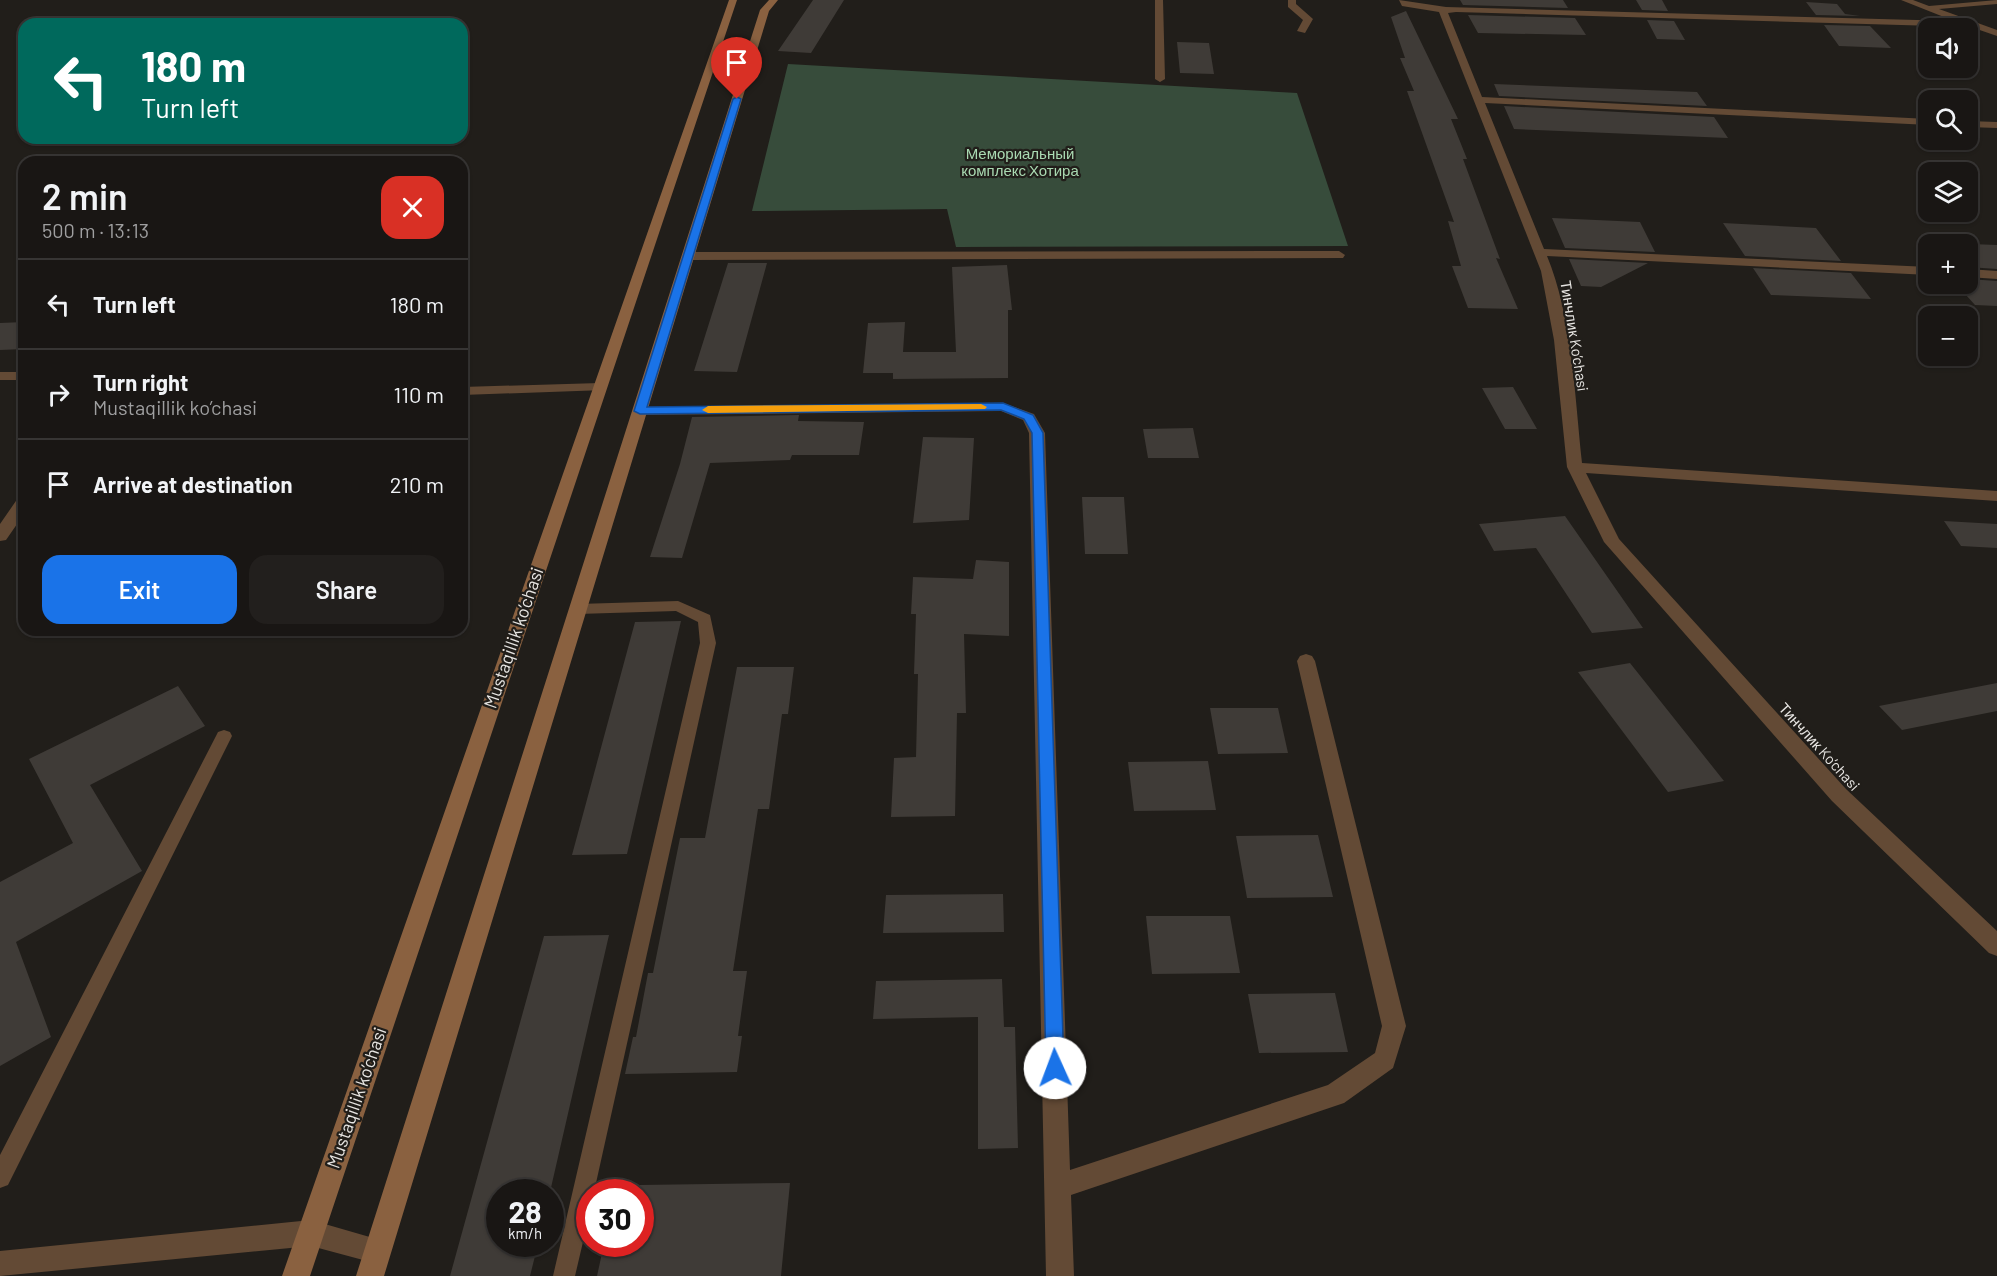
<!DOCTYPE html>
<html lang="en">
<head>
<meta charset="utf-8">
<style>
	body { margin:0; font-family:Barlow,sans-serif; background:#221f1d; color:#f1f3f6; height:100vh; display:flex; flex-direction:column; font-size:22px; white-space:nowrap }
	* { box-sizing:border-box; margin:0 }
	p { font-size:20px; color:#9f9fa0 }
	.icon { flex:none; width:33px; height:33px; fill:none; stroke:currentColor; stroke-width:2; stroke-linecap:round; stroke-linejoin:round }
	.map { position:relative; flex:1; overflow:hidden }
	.sheet { position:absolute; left:18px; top:156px; width:450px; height:480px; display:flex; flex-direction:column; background:#191614; border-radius:18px; box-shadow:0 2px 4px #0004,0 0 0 2px #373534 }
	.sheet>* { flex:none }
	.guide { position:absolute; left:18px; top:18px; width:450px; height:126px; border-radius:18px; box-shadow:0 2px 4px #0004,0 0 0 2px #373534; background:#00695c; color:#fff; overflow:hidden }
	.controls { position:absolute; left:1918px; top:18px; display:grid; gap:12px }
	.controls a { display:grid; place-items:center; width:60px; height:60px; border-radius:12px; background:#191614; box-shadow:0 2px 4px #0004,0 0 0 2px #373534; font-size:30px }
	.speed { position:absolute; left:486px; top:1179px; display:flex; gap:12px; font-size:30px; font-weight:700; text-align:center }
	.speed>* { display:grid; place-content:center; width:78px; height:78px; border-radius:50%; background:#191614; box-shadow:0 2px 4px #0004,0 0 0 2px #373534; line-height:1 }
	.speed small { font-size:15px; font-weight:400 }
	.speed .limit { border:9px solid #d22; background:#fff; color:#111 }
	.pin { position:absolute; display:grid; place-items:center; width:51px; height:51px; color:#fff; margin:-62px -26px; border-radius:50% 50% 50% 0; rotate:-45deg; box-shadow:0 0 6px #0007 }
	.pin .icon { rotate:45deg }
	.me { position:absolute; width:66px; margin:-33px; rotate:358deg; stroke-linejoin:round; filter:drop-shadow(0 0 4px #0008) }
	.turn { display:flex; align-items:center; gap:21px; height:126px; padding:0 24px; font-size:27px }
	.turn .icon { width:78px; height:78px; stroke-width:2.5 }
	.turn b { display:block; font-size:42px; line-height:51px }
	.round { display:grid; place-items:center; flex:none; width:63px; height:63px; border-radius:18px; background:#221f1d }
	.summary { display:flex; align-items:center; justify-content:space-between; height:102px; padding:0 24px }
	h1 { font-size:36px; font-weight:600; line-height:45px }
	.button { display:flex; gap:12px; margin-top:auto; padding:12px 24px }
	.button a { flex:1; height:69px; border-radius:18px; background:#1a73e8; color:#fff; font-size:24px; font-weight:600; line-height:69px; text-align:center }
	.button a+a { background:#221f1d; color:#f1f3f6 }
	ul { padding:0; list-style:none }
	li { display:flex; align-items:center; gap:18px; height:90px; padding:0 24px; border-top:2px solid #373534 }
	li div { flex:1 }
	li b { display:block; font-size:22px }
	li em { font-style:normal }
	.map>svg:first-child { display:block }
	.green { fill:#374c3b }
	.building { fill:#3f3b37 }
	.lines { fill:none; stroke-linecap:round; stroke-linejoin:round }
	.service { fill:#634a35; fill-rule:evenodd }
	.minor { fill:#634a35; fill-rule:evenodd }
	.secondary { fill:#8a6140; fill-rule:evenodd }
	.route { fill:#1a73e8; stroke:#114b97; stroke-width:1.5 }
	.slow { fill:#f59e0b }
	.labels { text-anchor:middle; stroke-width:4.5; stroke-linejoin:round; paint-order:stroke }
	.far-park-label { font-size:15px; fill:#aadab2; stroke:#211e1a }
	.far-street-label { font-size:15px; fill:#e8e6e3; stroke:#211e1a }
	.street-label { font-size:18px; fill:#e8e6e3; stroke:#211e1a }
</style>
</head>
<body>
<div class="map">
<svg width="1997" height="1276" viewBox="0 0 1997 1276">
	<rect width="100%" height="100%" fill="#211e1a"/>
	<path class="green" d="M788 64 1297 93 1348 246 956 247 947 209 752 211Z"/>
	<path class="building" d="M813 0H844L811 53 778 51Z
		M1460 0H1563L1568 8 1463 5Z
		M1636 0H1662L1668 11 1642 10Z
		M1806 2 1837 4 1845 14 1860 16 1816 15Z
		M1406 11 1458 119H1451L1467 159H1463L1500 259 1496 258 1518 309 1468 308 1452 266H1461L1448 221 1454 222 1407 91H1414L1400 58H1405L1391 17Z
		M1468 15 1575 18 1586 35 1478 33Z
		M1647 20 1674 21 1685 40 1657 39Z
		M1824 25 1870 26 1891 48 1839 46Z
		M1177 42 1209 43 1214 74 1180 73Z
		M1494 84 1697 92 1707 106 1499 96Z
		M1504 106 1714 117 1728 138 1514 129Z
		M1552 218 1640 222 1655 252 1565 248Z
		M1723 223 1816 228 1841 261 1745 256Z
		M1918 242 1997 245V269L1968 267V244H1929V254Z
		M1569 259 1648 263 1601 287 1581 286Z
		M728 263H767L737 372 694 371Z
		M1007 265 1012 310H1008V378L893 379V373H863L868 323 905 322 903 352H956L952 267Z
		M1753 268 1851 273 1871 299 1771 295Z
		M1968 279 1997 281V306L1975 305 1956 284H1968Z
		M24 322V349L0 350V323Z
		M1513 387 1537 429H1505L1482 388Z
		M799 415 798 421 864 422 859 455H792L790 460 710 463 682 558 650 557 680 464 692 417Z
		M1193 428 1199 458H1148L1143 429Z
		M923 437 974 438 969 520 913 523Z
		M1082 497H1124L1128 554H1085Z
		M1565 516 1643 628 1592 633 1536 548 1494 551 1479 524Z
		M1944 521 1997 524V548L1961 546Z
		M976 560 1009 562V636L964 634 966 713H957L955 816 891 817 894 758 916 757 918 674H914L916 614H911L913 577 973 579Z
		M681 621 627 854 572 855 635 622Z
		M1630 663 1724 781 1668 792 1578 672Z
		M737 667H794L788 714H782L769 809H758L733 971H747L738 1036H742L737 1072 625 1074 633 1037H636L648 973H653L680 838H705Z
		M1997 683V711L1902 730 1879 706Z
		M178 686 205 726 90 785 142 871 16 942 51 1037 0 1066V882L73 843 29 759Z
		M1210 708H1278L1288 753 1218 754Z
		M1208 761 1216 810 1134 811 1128 762Z
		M1318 835 1333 897 1247 898 1236 836Z
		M1003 894 1004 932 883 933 886 895Z
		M1146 916H1230L1240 973 1152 974Z
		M609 935 550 1192H500V1244H538L530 1276H450L544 936Z
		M1002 979 1004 1027H1015L1018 1148 978 1149V1017L873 1019 876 981Z
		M1335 993 1348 1052 1259 1053 1248 994Z
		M790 1183 781 1276H597L604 1244H640V1185Z"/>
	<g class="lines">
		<path class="service" d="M0 372H24V380H0Z
			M678 601 710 615 716 643 594 1192H590V1212L575 1276H553L700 643 698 622 676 611 578 614 571 609 578 604Z
			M224 730 230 732 232 736 8 1185 0 1188V1155L216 736 218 732Z"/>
		<path class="minor" d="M1155 0H1163L1165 79 1160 82 1155 79Z
			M1288 0H1296V4L1313 19 1305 33 1297 31 1303 20 1288 7Z
			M1399 0 1446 7 1954 21 1901 0H1913L1929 6 1997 0V4L1939 9 1997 30V36L1971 27 1456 12 1448 13 1482 97 1929 119V125L1485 103 1544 249 1929 267V275L1547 256C1572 316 1575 398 1582 463L1997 491V501L1586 473 1619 539 1846 789 1997 931V956L1989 953 1832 801 1604 542 1567 467 1554 340 1541 271 1439 12 1402 6Z
			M1968 121 1997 122V128L1968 127Z
			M1339 251 1345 255 1343 258 688 260 682 256 688 252Z
			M1968 269 1997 271V279L1968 277Z
			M600 383 605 384 607 387 605 390 462 395V387Z
			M1003 403 1034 414 1045 433 1070 1170 1328 1085 1375 1053 1382 1026 1297 661 1300 656 1306 654 1312 656 1315 661 1406 1026 1393 1068 1344 1103 1071 1195 1074 1276H1046L1029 433 1023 420 1001 411 640 415 633 411 640 407Z
			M24 497V514L6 540 0 541V524L18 498Z
			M311 1220 387 1242 391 1251 387 1260 378 1264 311 1246 0 1276V1251Z"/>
		<path class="secondary" d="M729 0H737L310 1276H282Z
			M769 0H778L769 11 384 1276H356L760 10Z"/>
	</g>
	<path class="route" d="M737 97 741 99 647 407 1003 403 1033 415 1043 433 1064 1068 1062 1074 1055 1077 1049 1074 1046 1068 1032 433 1024 419 1001 410 640 414 634 411 733 99Z"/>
	<path class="slow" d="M981 404 987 407 985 409 708 413 702 410 708 406Z"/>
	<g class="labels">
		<g class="far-park-label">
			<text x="1020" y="159">Мемориальный<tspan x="1020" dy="17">комплекс Хотира</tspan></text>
		</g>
		<g class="far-street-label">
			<text transform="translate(1574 336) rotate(81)" y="5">Тинчлик Ko’chasi</text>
			<text transform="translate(1819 747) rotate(48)" y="5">Тинчлик Ko’chasi</text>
		</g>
		<g class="street-label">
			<text transform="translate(514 638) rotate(-71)" y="6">Mustaqillik ko’chasi</text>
			<text transform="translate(357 1098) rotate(-71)" y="6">Mustaqillik ko’chasi</text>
		</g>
	</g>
</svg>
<div class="controls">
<a><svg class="icon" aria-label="sound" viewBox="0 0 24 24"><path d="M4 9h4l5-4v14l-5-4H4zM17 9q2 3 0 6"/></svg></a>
<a><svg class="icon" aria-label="search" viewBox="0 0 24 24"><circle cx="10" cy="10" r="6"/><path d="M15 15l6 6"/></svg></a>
<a><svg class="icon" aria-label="layers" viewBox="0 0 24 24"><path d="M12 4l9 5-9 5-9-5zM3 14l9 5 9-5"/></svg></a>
<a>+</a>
<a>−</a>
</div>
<div class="speed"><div>28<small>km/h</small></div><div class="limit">30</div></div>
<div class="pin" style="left:737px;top:99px;background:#d93025"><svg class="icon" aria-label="arrive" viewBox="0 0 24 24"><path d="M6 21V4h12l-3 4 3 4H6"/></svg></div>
<svg class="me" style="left:1055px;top:1068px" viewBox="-20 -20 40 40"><circle r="19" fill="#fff"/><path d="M0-13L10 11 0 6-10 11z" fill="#1a73e8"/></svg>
<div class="guide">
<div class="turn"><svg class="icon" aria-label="left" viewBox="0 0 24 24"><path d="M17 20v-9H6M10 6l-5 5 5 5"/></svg><div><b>180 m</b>Turn left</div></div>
</div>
<section class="sheet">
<div class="summary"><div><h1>2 min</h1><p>500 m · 13:13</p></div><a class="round" style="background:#d93025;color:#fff"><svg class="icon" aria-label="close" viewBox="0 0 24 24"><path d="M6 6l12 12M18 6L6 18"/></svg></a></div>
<ul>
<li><svg class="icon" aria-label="left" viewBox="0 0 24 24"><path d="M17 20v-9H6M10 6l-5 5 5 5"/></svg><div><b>Turn left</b></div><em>180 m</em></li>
<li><svg class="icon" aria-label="right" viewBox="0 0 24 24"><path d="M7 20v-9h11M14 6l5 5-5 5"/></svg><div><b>Turn right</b><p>Mustaqillik ko’chasi</p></div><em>110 m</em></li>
<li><svg class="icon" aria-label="arrive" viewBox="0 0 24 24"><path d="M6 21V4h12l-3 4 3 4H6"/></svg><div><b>Arrive at destination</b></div><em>210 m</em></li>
</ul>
<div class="button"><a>Exit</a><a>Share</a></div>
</section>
</div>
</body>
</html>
